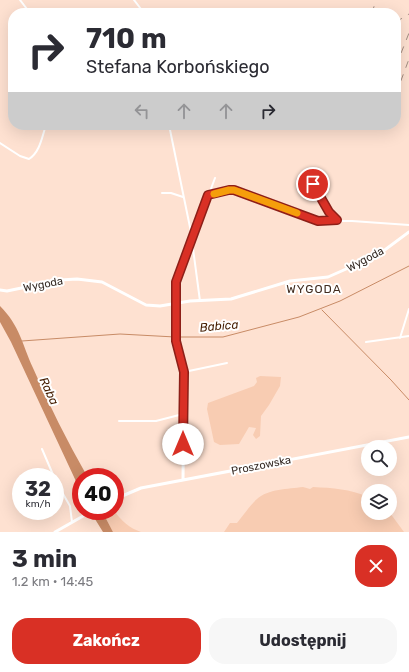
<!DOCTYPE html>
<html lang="pl">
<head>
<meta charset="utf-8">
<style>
	body { margin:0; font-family:Rubik,sans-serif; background:#f7f7f7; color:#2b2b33; height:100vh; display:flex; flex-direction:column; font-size:15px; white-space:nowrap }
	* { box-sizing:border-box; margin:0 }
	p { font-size:13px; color:#7c7c81 }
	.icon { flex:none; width:22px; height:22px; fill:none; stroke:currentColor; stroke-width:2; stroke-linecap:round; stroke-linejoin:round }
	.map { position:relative; height:532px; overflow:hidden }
	.drawer { display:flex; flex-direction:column; background:#fff; flex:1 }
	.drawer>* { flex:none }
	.guide { position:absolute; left:8px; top:8px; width:393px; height:122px; border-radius:16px; box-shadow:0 4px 16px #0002; background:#fff; color:#2b2b33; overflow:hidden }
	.buttons { position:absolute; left:361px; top:440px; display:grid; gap:8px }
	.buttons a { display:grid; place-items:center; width:36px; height:36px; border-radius:50%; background:#fff; box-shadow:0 4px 16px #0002; font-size:20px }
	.speed { position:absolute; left:12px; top:468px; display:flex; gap:8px; font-size:20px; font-weight:700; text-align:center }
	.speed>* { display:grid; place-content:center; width:52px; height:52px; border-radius:50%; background:#fff; box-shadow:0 4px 16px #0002; line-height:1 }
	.speed small { font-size:10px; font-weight:400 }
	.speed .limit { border:6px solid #d22; background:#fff; color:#111 }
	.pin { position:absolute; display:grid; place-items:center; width:34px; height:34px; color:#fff; margin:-17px; border:2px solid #fff; border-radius:50%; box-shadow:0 1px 4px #0007 }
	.me { position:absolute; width:44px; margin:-22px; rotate:0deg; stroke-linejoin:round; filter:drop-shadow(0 0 3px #0008) }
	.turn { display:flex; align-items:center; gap:14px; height:84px; padding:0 12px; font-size:18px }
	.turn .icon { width:52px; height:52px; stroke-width:2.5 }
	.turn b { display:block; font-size:28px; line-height:34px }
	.lanes { display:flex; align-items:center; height:38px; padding:0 12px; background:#0003; justify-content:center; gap:20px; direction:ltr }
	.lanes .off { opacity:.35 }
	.round { display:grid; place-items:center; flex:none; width:42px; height:42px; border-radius:16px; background:#f7f7f7 }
	.summary { display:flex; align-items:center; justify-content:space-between; height:68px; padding:0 12px }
	h1 { font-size:24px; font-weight:700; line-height:30px }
	.cta { display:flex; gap:8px; margin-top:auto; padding:8px 12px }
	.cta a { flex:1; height:46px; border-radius:16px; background:#d93025; color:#fff; font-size:16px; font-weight:700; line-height:46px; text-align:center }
	.cta a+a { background:#f7f7f7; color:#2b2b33 }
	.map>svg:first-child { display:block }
	.green { fill:#f8ccb2 }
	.water { fill:#c88b66 }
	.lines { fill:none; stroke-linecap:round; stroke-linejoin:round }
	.stream { stroke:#c88b66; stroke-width:1 }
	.street { stroke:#fff; stroke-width:2 }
	.secondary { stroke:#fff; stroke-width:3 }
	.rail { stroke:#a28d82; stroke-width:1; stroke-dasharray:7 7; stroke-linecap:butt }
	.route-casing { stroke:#8d1f18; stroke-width:10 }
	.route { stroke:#d93025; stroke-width:7 }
	.slow { stroke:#f59e0b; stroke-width:7 }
	.labels { text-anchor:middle; stroke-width:4; stroke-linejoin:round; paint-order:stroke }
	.street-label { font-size:11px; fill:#362b25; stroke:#fff }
	.neighbourhood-label { font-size:12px; letter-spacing:1px; fill:#422c1f; stroke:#fff }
	.water-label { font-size:12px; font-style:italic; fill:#451d01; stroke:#fff }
</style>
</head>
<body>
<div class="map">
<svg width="409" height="532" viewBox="0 0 409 532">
	<rect width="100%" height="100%" fill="#fee1d1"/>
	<path class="green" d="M260 376 281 377 280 386 269 405 261 416 260 436 256 439 253 435 256 428 249 427 239 444 220 445 214 442 207 409 208 403 254 386 257 382 256 378Z
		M303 487 310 489 313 487C333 488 350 489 368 497V513H390L404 532H224L230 523H237C243 516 250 505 257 499 268 489 288 489 303 487Z
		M102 511H114C122 521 129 528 141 532H113Z"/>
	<path class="water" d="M0 306C20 326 22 344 33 368 49 405 67 441 87 476L81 477V492L11 342 0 322Z
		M90 511H102L113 532H103Z"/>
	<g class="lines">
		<path class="stream" d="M322 310 391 380 409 400
			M178 337H223L299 317 340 301 409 266
			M22 341 120 334 175 337"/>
		<path class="street" d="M20 0 30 13
			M134 0 144 13
			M169 125 192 237
			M0 143 20 156 29 159C40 152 42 137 46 125
			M313 184 329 212 336 219
			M162 193H171L183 197
			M209 195 229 190H234L318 221H352L409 225
			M192 241 200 301
			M175 303 176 282 215 178
			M400 338 409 309
			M366 342 409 336
			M184 372 227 363
			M119 421H156L183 414
			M42 449 54 477
			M55 480 70 506 72 522"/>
		<path class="secondary" d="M0 290 7 291 60 280 77 279 102 282 146 305 160 306 190 301 231 299 290 281 328 277 378 255 409 232
			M175 303 176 341 184 372 183 480
			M115 499 141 488 409 437
			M55 532 92 511"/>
		<path class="rail" d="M372 13 376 0
			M396 22 409 14
			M396 66 409 33
			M396 94 409 59"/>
	</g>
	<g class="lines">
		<defs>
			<path id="route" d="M183 444 184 372 176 341V282L208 195 229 190H234L318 221 337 220 329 212 313 184"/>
		</defs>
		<use href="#route" class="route-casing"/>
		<use href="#route" class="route"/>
		<path class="slow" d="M214 194 229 190H234L297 213"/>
	</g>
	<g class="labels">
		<g class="street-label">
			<text transform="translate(365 259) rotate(-28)" y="4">Wygoda</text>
			<text transform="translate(43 284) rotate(-11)" y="4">Wygoda</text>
			<text transform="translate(261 465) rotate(-11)" y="4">Proszowska</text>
		</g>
		<g class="neighbourhood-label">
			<text x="314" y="293">WYGODA</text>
		</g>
		<g class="water-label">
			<text transform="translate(219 326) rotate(-5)" y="4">Babica</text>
			<text transform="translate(49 391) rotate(65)" y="4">Raba</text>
		</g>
	</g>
</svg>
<div class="buttons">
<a><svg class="icon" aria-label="search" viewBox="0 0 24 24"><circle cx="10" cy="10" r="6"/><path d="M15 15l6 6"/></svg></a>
<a><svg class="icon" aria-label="layers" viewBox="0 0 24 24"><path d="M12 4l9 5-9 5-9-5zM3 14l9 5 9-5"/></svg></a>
</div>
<div class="speed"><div>32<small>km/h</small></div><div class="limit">40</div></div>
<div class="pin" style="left:313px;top:184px;background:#d93025"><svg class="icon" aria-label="arrive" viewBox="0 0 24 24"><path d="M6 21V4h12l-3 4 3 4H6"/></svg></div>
<svg class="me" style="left:183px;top:444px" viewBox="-20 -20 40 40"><circle r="19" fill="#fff"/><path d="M0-13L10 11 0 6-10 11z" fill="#d93025"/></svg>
<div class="guide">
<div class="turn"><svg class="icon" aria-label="right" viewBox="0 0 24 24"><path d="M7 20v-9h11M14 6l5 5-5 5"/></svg><div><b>710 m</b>Stefana Korbońskiego</div></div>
<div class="lanes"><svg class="icon off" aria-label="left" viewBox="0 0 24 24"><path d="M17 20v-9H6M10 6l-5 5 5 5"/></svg><svg class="icon off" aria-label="ahead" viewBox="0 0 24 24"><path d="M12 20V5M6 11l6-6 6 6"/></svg><svg class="icon off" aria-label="ahead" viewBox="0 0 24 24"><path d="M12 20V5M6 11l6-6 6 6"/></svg><svg class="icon" aria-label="right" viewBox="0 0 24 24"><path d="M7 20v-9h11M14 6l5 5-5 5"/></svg></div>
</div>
</div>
<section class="drawer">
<div class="summary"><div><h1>3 min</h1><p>1.2 km · 14:45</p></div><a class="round" style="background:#d93025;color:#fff"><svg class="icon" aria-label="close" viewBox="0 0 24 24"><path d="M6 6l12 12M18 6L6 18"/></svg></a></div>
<div class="cta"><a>Zakończ</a><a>Udostępnij</a></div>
</section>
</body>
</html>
